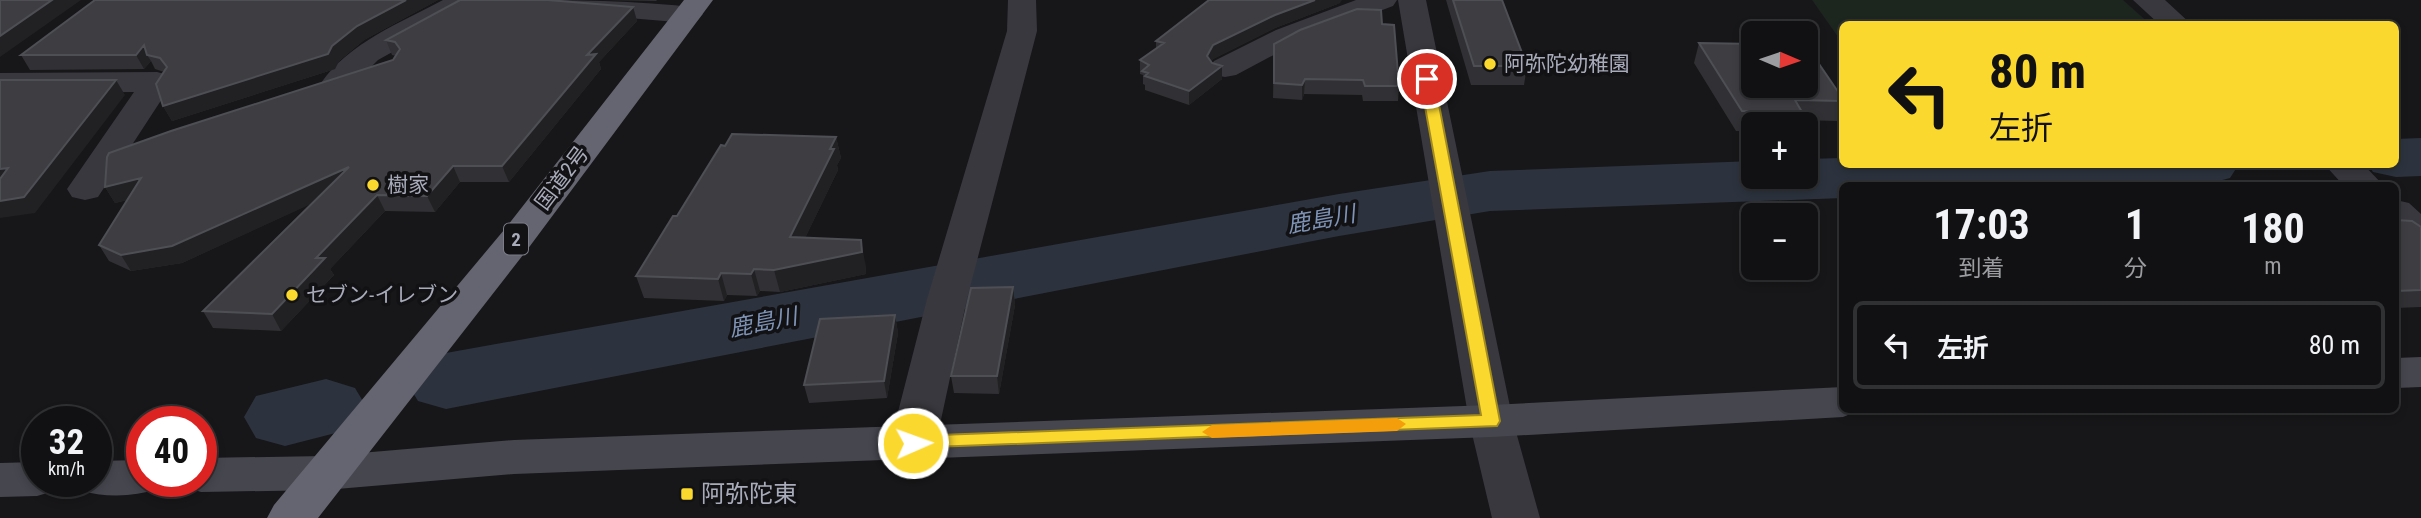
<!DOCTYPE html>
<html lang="ja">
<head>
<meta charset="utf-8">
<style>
	body { margin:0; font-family:"Roboto Condensed","Noto Sans JP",sans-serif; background:#1e1f21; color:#f1f3f6; height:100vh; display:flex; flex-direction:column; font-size:26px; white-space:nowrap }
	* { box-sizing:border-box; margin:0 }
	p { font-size:23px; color:#9c9da0 }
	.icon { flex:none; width:38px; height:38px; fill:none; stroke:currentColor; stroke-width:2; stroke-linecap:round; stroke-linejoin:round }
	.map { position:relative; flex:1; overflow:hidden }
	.side { position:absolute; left:1839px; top:182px; width:560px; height:231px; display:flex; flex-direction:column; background:#111113; border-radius:10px; box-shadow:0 4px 10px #0003,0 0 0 2px #303133 }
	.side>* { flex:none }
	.top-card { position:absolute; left:1839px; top:21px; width:560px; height:147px; border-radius:10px; box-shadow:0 4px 10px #0003,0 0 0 2px #303133; background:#fbd82d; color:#111; overflow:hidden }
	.needle { width:46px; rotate:92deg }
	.fabs { position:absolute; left:1741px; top:21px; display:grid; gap:14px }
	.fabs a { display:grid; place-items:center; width:77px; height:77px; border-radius:10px; background:#111113; box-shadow:0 4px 10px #0003,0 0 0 2px #303133; font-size:35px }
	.speed { position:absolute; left:21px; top:406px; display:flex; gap:14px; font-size:35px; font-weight:700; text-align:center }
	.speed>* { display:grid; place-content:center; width:91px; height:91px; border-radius:50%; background:#111113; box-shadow:0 4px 10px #0003,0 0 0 2px #303133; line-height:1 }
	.speed small { font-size:18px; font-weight:400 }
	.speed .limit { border:10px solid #d22; background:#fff; color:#111 }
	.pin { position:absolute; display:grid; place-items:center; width:60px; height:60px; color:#fff; margin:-30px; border:4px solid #fff; border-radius:50%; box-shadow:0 2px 7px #0007 }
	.me { position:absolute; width:77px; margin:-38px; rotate:88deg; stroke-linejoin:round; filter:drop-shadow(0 0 5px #0008) }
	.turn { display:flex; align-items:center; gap:24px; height:147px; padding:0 35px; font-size:32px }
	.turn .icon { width:91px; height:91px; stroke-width:2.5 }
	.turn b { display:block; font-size:49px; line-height:60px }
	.eta { display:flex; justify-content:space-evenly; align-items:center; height:119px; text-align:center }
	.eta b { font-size:42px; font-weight:700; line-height:49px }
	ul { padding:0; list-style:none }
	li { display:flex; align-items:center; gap:21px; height:88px; margin:0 14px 10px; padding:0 21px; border:4px solid #303133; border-radius:10px }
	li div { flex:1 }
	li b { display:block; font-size:26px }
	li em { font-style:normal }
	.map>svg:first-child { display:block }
	.green { fill:#1d251f }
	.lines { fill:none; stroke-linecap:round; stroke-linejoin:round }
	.river { fill:#2c333e; fill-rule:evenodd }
	.street { fill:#38383e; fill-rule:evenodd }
	.secondary { fill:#46464f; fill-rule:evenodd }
	.highway { fill:#646570; fill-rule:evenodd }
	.wall { fill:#313034 }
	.shaded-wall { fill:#212123 }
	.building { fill:#3e3d42; stroke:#4e4f55; stroke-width:2 }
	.route { fill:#fbd82d; stroke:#a38c1d; stroke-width:2 }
	.slow { fill:#f59e0b }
	.poi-dot { fill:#fbd82d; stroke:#121214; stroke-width:2.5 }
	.labels { text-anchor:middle; stroke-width:7; stroke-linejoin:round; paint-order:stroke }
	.shield { fill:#121214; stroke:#7b7d88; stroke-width:2 }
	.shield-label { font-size:19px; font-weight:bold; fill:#a8abba }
	.poi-label { font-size:21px; fill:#a8abba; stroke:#121214; text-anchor:start }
	.street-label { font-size:21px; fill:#a8abba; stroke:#121214 }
	.water-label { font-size:23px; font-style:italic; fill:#7e93b6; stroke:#121214 }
	.near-poi-label { font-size:24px; fill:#a8abba; stroke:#121214; text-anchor:start }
</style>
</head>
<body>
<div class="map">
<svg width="2421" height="518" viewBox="0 0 2421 518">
	<rect width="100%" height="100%" fill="#171719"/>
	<path class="green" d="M1812 0H2123L2150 24H1843V44Z"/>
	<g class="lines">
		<path class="river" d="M2421 138V176L2396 177 2373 172 2368 164H2396V139Z
			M1843 158V164H2239L2230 178 2207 184 1843 186V198L1490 211 1339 236 446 409 418 401 406 381 418 361 446 353 1339 194 1490 171 1754 161V177H1806V159Z
			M326 379 355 388 367 408 355 428 285 446 256 438 244 417 256 396Z"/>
		<path class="street" d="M443 0H479L475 6 378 60 348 90 337 93 326 90 321 83C350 42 400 23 443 0Z
			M508 0C569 0 638 0 698 8L703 14 698 20 688 23 522 9 512 6Z
			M1008 0H1036L1037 31 967 299 936 443 929 455 913 459 897 455 890 443 927 299 1007 31Z
			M1356 0H1397L1393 6 1298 42 1236 75 1225 77 1214 75 1209 68 1214 61 1276 30Z
			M1398 0H1426L1513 421 1540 518H1492L1469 421Z
			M2133 0H2165L2191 24H2159Z
			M157 72 168 75 173 82 98 197 85 200 72 197 67 189 134 92 0 93V73Z
			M2324 164H2363L2384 186H2344Z
			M2396 200 2409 203 2421 214V244L2408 241 2396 230Z"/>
		<path class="secondary" d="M2421 357V387L2396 388V358Z
			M1843 387V410H1860L1843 417 1491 437 514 474 325 490 201 492 185 487 181 481H201V458L325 456 514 440 1491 405Z
			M142 460V481H163L158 489C133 497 105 498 79 490L74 481H96V461Z
			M37 462V481H59L54 491 37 496 0 497V463Z"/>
		<path class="highway" d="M684 0H713L530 246 318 518H267L274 505 504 230Z"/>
	</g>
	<path class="wall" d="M95 0H438L364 40 339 61 335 69 172 121 163 106 164 72 155 69 151 61 144 69 30 70 21 55Z
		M602 0H657L656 1Z
		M1446 0H1502L1527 66 1524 85H1471Z
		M1340 3 1275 28 1213 59 1211 62 1222 79 1189 105 1145 90V85L1143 84V75L1140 74V60L1156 49V41Z
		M633 7 637 21 599 62 601 69 509 182H460L435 212 385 211 330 269 334 275 281 331 213 328 203 311 312 203 182 263 131 271 109 261 99 245 127 200 115 203 105 187 393 60 396 56 392 55 386 40Z
		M1382 24 1399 86 1398 101H1363L1362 95 1304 94 1302 100 1273 98 1274 44Z
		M1699 43 1843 99V105L1837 121 1799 120 1798 124H1754V131H1736L1694 63Z
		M836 137 841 158 837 165 838 170 805 238 865 262 866 274 780 292 760 291 757 296 727 295 724 301 644 298 636 276 677 216Z
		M2396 220 2421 227V307L2396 308Z
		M1013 287 1015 305 999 394 954 393 951 376Z
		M895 315 898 333 887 398 809 403 804 385Z"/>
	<path class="shaded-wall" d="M52 0H81L0 57V36Z
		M406 0H438L364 40 339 61 335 69 172 121 163 106 357 26Z
		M1315 0H1342L1340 3 1275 28 1213 59 1207 70V56L1213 45 1275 15Z
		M633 7 637 21 599 62 601 69 509 182 502 166 587 55Z
		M144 45 147 55 151 61 144 69 136 55Z
		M1222 66V79L1189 105V91Z
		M1305 79 1304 94 1302 100V85Z
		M116 80 125 95 35 213 0 218V201Z
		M836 137 841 158 837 165 838 170 795 259 790 237Z
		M453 166 460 182 435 212 427 196Z
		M349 167 357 183 182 263 131 271 121 255Z
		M8 168 0 186V169Z
		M141 178 151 194 115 203 105 187Z
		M377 195 385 211 330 269 334 275 281 331 272 314 316 258Z
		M861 240 865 262 866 274 780 292 774 270Z
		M754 269 760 291 757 296 751 274Z
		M721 273 727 295 724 301 718 279Z
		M1013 287 1015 305 999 394 997 376Z
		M895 315 898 333 887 398 884 381Z"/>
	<path class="building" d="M0 0H52L0 36Z
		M95 0H406L357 26 332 46 328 54 163 106 156 84 167 67 160 58 147 55 144 45 136 55H21Z
		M460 0H548L633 7 587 55 596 54 502 166H453L427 196 377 195 316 258H325L272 314 203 311 349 167 172 246 121 255 99 245 141 178 105 187 107 157 109 153 171 131 393 60 400 49 395 42 386 40Z
		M1209 0H1315L1275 15 1213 45 1207 56 1212 63 1222 66 1189 91 1145 76 1148 73 1142 71 1149 65 1140 60 1164 43 1156 41Z
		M1453 0H1502L1527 66H1474Z
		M1357 9 1381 10 1382 24 1394 25 1399 86H1365L1363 80 1305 79 1302 85 1274 83V44L1300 30Z
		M1699 43 1754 44V86H1806V45L1843 99V101L1795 100 1802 112 1742 111Z
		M0 80H116L24 197 0 201V179L8 168 0 169Z
		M732 134 836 137 830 149H834L790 237 861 240 862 252 774 270 754 269 751 274 721 273 718 279 636 276 673 216H677L721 145 725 146Z
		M2396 220 2412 221 2421 227V290L2396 291V247H2398L2396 245Z
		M1013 287 997 376H951L971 288Z
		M895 315 884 381 804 385 820 319Z"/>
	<path class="route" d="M1427 75 1434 79 1500 421 1497 426 906 448 903 443 906 438 913 436 1481 415 1420 79Z"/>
	<path class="slow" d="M1397 418 1406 424 1397 431 1212 438 1202 432 1212 425Z"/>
	<g class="poi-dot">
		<circle cx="1490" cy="64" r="7"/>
		<circle cx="373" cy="185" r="7"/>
		<circle cx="292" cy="295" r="7"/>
		<rect x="680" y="487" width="14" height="14" rx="3.5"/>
	</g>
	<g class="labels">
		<rect class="shield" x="504" y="223.5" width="24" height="31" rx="5"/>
		<g class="shield-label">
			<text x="516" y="246">2</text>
		</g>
		<g class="poi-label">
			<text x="1504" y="71">阿弥陀幼稚園</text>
			<text x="387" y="192">樹家</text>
			<text x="306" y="302">セブン-イレブン</text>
		</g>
		<g class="street-label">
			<text transform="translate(562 178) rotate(-53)" y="7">国道2号</text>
		</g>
		<g class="water-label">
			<text transform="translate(1321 219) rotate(-10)" y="8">鹿島川</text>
			<text transform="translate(763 322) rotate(-11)" y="8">鹿島川</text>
		</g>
		<g class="near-poi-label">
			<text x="701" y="502">阿弥陀東</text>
		</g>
	</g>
</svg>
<div class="fabs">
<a><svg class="needle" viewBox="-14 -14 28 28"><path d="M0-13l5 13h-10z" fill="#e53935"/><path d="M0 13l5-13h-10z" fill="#9c9da0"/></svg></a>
<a>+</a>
<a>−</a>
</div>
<div class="speed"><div>32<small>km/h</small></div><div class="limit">40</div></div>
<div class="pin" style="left:1427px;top:79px;background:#d93025"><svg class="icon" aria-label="arrive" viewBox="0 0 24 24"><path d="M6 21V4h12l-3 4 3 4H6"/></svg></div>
<svg class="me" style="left:913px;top:443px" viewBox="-20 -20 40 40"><circle r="17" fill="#fbd82d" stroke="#fff" stroke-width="3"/><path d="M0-11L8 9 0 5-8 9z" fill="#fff"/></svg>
<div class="top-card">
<div class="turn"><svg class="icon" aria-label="left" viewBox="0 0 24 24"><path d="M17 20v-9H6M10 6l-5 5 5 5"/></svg><div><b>80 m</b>左折</div></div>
</div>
<section class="side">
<div class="eta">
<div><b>17:03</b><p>到着</p></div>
<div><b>1</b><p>分</p></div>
<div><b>180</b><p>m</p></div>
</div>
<ul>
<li><svg class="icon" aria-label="left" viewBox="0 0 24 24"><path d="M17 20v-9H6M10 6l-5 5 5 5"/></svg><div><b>左折</b></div><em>80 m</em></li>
</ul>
</section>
</div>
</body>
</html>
